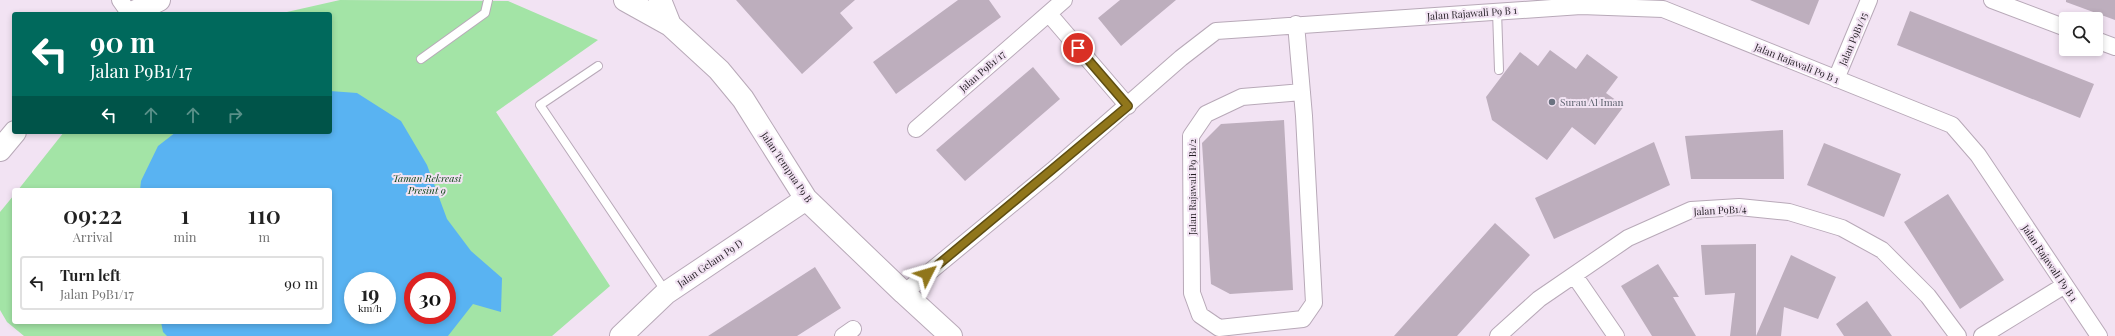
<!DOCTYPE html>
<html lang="en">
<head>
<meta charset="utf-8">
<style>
	body { margin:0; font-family:"Playfair Display",serif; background:#f6f6f6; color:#222; height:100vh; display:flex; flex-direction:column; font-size:15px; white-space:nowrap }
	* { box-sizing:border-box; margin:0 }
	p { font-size:13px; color:#767676 }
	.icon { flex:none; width:22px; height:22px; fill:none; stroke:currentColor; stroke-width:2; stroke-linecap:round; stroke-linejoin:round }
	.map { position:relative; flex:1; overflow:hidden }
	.sheet { position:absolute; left:12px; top:188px; width:320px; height:136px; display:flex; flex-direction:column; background:#fff; border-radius:4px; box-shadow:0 2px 6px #0003 }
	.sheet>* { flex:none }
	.guide { position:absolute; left:12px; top:12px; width:320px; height:122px; border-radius:4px; box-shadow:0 2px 6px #0003; background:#00695c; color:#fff; overflow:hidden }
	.buttons { position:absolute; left:2059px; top:12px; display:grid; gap:8px }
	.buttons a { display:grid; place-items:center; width:44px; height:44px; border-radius:4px; background:#fff; box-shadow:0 2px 6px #0003; font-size:20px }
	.speed { position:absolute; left:344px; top:272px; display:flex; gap:8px; font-size:20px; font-weight:700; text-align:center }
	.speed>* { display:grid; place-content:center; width:52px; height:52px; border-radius:50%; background:#fff; box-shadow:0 2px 6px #0003; line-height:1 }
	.speed small { font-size:10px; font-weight:400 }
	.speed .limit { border:6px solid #d22; background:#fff; color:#111 }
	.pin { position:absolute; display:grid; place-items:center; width:34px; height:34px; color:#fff; margin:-17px; border:2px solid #fff; border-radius:50%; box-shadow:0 1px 4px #0007 }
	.me { position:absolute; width:44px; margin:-22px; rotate:50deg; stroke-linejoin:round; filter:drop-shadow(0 0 3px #0008) }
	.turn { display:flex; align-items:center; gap:14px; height:84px; padding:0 12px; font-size:18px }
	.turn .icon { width:52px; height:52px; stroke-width:2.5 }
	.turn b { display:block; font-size:28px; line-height:34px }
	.lanes { display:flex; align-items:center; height:38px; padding:0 12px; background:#0003; justify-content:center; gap:20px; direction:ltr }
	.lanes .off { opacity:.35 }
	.eta { display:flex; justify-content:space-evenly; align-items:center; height:68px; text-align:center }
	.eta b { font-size:24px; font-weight:600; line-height:28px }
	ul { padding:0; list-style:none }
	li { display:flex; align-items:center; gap:12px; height:54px; margin:0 8px 6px; padding:0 4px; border:2px solid #e0e0e0; border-radius:4px }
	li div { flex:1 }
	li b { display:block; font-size:15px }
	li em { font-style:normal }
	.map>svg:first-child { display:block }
	.green { fill:#a3e4a6; fill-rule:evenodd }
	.water { fill:#59b3f2; fill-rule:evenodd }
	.building { fill:#bdaebd }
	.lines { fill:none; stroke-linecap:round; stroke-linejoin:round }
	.lane-casing { stroke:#b8a9b8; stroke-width:10 }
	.street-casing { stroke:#b8a9b8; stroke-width:18 }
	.secondary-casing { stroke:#b8a9b8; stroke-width:24 }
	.lane { stroke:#fff; stroke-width:8 }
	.street { stroke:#fff; stroke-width:16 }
	.secondary { stroke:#fff; stroke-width:22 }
	.route-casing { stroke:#5e4d12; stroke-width:10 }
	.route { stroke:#90761b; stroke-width:7 }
	.worship-dot { fill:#6b7280; stroke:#f2e3f3; stroke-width:1.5 }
	.labels { text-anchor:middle; stroke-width:4; stroke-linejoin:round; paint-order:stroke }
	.street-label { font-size:10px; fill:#231e24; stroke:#f2e3f3 }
	.worship-label { font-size:10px; fill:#5b616d; stroke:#f2e3f3; text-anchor:start }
	.park-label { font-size:10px; font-style:italic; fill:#0e4416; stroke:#f2e3f3 }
</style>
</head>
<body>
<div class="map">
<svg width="2115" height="336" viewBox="0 0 2115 336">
	<rect width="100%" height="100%" fill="#f2e3f3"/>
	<path class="green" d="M340 0 508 1 598 40 496 112 610 286 552 336H24L7 322 0 310V212L14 195V322H330V190H18L64 132H330V14H278ZM353 281H387V315H353ZM413 281H447V315H413Z"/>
	<path class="water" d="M330 91 357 93 401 121 427 165 447 219 471 251 502 278 501 312 473 304 448 336H167L163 332 161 322H330V190H140L141 181 158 146 176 132H330ZM353 281H387V315H353ZM413 281H447V315H413Z"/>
	<path class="building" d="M736 0H855L840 13 853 28 802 74Z
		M958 0H989L1001 17 896 94 873 62Z
		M1120 0H1176L1121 46 1098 18Z
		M1750 0H1819L1809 25Z
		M2066 0H2115V20L2066 2Z
		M1910 11 2094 84 2080 118 1897 45Z
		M1550 50 1576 69 1587 54 1618 77 1606 93 1624 106 1595 145 1572 127 1547 160 1492 120 1486 97 1520 52 1538 66Z
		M1033 67 1060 99 965 181 936 150Z
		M1284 120 1293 290 1230 294 1211 284 1202 143 1221 124Z
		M1783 130 1784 179H1691L1685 136Z
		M1654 142 1670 185 1554 239 1535 198Z
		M1824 143 1901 174 1884 217 1807 185Z
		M1948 194 2004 280 1960 309 1904 222Z
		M1495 223 1530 255 1457 336H1394Z
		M1756 244V336H1730L1735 293 1705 295 1701 245Z
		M1791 255 1836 277 1818 319 1784 307 1781 336H1756Z
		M1658 264 1679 297H1673L1696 336H1652L1621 286Z
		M815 267 841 308 797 336H708Z
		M1867 301 1892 336H1844L1836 324Z"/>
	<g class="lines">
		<defs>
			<path id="lane" d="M1497 11 1499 70
				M421 59 485 13 488 0
				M598 66 540 105 666 292"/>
			<path id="street" d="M120 0 130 14
				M1992 0 2066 28
				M1049 14 1128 106
				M1296 24 1304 116 1314 303 1303 319 1219 328 1200 315 1192 293 1191 136 1206 114 1242 97 1302 92
				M2096 40 2115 47
				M1836 79 1869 0
				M916 129 1064 0
				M1574 275 1616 336
				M904 293 1053 170 1181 58 1216 31 1581 6 1663 9 1952 125 1978 155 2099 336
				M843 336 853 329
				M1498 336 1539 299 1628 238 1691 210 1739 207 1789 212 1842 228 1882 250 1928 296 1958 336
				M1982 336 2065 285"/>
			<path id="secondary" d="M625 0 670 25 719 70 743 99 806 199 904 293 951 336
				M660 0 670 25
				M130 14 159 0
				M0 150 15 132
				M621 336 666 293 806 199"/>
		</defs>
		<use href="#lane" class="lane-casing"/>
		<use href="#street" class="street-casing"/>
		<use href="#secondary" class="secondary-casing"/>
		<use href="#lane" class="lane"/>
		<use href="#street" class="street"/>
		<use href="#secondary" class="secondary"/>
	</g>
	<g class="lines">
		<defs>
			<path id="route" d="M927 274 1128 106 1078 48"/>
		</defs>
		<use href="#route" class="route-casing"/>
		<use href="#route" class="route"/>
	</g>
	<circle class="worship-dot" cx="1552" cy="102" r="4"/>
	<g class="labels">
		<g class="street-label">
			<text transform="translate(1472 13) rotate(-4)" y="4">Jalan Rajawali P9 B 1</text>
			<text transform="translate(1853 39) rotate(-67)" y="4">Jalan P9B1/15</text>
			<text transform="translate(1797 63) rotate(22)" y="4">Jalan Rajawali P9 B 1</text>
			<text transform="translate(982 71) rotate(-41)" y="4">Jalan P9B1/17</text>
			<text transform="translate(787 167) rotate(56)" y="4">Jalan Tempua P9 B</text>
			<text transform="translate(1192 187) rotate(-90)" y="4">Jalan Rajawali P9 B1/2</text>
			<text transform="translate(1720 210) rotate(-3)" y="4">Jalan P9B1/4</text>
			<text transform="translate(710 263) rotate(-34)" y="4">Jalan Gelam P9 D</text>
			<text transform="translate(2050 263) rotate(56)" y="4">Jalan Rajawali P9 B 1</text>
		</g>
		<g class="worship-label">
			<text x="1560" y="106">Surau Al Iman</text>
		</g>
		<g class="park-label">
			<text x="427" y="182">Taman Rekreasi<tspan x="427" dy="12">Presint 9</tspan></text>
		</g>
	</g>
</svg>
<div class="buttons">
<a><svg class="icon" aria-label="search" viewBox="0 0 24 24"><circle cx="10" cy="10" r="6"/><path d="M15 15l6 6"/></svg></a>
</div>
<div class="speed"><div>19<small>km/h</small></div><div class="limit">30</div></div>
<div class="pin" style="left:1078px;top:48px;background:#d93025"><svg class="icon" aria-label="arrive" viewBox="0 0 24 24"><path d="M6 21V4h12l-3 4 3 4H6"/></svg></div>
<svg class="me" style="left:927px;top:274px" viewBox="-20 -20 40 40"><path d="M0-17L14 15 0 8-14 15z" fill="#90761b" stroke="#fff" stroke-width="4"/></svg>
<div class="guide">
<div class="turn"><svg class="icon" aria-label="left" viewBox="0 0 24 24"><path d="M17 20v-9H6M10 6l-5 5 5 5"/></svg><div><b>90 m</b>Jalan P9B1/17</div></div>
<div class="lanes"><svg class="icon" aria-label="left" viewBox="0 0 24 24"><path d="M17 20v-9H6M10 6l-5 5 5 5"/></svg><svg class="icon off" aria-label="ahead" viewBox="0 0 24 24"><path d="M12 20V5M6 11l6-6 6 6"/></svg><svg class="icon off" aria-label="ahead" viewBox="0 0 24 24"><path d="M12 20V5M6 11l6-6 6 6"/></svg><svg class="icon off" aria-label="right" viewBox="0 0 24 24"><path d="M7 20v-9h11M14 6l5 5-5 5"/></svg></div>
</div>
<section class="sheet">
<div class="eta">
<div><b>09:22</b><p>Arrival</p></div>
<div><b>1</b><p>min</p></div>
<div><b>110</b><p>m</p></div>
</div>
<ul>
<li><svg class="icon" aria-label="left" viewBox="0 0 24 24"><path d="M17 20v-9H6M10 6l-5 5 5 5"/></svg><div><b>Turn left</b><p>Jalan P9B1/17</p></div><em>90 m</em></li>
</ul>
</section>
</div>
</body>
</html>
